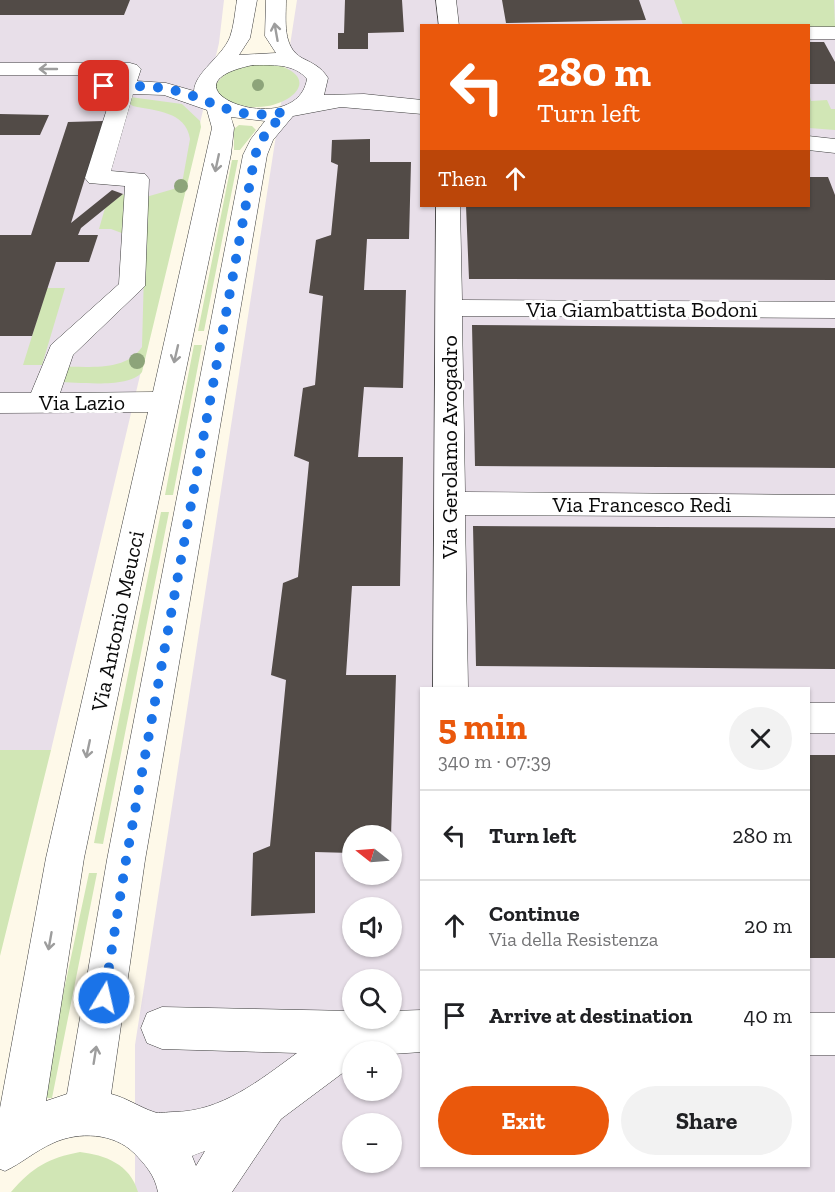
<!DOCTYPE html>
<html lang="en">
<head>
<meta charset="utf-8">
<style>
	body { margin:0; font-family:"Zilla Slab",serif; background:#f2f2f2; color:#202124; height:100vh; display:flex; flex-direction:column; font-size:22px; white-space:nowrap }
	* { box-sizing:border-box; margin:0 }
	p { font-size:20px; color:#757577 }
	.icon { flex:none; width:33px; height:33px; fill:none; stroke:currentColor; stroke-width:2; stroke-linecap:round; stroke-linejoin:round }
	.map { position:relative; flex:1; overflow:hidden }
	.drawer { position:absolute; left:420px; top:687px; width:390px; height:480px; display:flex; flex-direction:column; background:#fff; border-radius:0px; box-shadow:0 2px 4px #0004 }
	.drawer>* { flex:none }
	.hud { position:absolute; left:420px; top:24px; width:390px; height:183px; border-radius:0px; box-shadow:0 2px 4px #0004; background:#ea580c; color:#fff; overflow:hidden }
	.needle { width:39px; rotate:287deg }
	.buttons { position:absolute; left:342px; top:825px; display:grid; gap:12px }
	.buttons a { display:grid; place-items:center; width:60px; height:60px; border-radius:50%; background:#fff; box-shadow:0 2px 4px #0004; font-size:30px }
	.pin { position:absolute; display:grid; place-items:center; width:51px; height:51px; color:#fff; margin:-26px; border-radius:12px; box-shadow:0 3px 9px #0006 }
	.me { position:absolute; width:66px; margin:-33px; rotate:9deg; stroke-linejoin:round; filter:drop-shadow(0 0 4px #0008) }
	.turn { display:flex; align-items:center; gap:21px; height:126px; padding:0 18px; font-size:27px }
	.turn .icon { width:78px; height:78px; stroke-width:2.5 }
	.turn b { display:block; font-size:42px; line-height:51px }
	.then { display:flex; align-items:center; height:57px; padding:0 18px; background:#0003; gap:12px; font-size:22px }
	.round { display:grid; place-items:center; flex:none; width:63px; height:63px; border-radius:32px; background:#f2f2f2 }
	.overview { display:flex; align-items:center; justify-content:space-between; height:102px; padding:0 18px }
	h1 { font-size:36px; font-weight:700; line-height:45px; color:#ea580c }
	.button { display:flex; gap:12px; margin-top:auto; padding:12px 18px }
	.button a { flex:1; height:69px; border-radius:36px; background:#ea580c; color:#fff; font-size:24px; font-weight:700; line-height:69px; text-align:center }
	.button a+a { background:#f2f2f2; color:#202124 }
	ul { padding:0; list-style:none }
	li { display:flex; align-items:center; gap:18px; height:90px; padding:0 18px; border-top:2px solid #e0e0e0 }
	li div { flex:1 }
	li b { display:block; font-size:22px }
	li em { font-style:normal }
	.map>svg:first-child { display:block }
	.industrial { fill:#e8dfe9; fill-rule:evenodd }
	.green { fill:#d1e6b5 }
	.building { fill:#524b47 }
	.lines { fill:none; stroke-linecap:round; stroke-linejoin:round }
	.minor-casing { stroke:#3d3d3d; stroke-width:1 }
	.minor { fill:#fff; fill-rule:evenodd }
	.tree { fill:#8da47a }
	.oneway { stroke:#9d9d9d }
	.route { stroke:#1a73e8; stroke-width:10; stroke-dasharray:0 18 }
	.labels { text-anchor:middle; stroke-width:6; stroke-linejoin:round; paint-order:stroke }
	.street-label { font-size:22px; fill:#0a0a0a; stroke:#fff }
</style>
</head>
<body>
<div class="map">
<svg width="835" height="1192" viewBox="0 0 835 1192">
	<rect width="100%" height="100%" fill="#fef9e9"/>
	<path class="industrial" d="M0 0H224L219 43 51 750H0Z
		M297 0H835V1192H135V1045ZM422 26H808V206H422ZM422 688H808V1166H422ZM352 836H392V874H352ZM352 908H392V946H352ZM352 980H392V1018H352ZM352 1052H392V1090H352ZM352 1124H392V1162H352Z"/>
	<path class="green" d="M674 0H834L835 27 683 25Z
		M273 64C323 76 293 106 258 107 245 108 234 103 222 99L215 86C231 63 247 65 273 64Z
		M809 93 811 101 827 100 831 109H835V130L809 128Z
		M130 97 182 104 200 121 201 127 142 372C129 389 78 382 58 382L62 367C90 366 125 372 142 347L146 197 177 188 183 178 190 139C186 111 155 111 133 106L130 104Z
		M239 125 252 126 256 130 240 150H234V129Z
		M232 160H238L204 331H198Z
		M123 194 129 198 127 235 111 229H99L105 208Z
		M47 288H65L42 365H23Z
		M194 345H202L173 495H165Z
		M161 512H169L103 844 94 843Z
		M0 750H51L0 956Z
		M89 873H97L52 1098H41Z
		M80 1152C105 1155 130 1164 138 1192H11C33 1167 48 1158 80 1152Z"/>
	<path class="building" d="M0 0H130L124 15H0Z
		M345 0H402L404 32 368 33V49H338V33H344Z
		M502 0H639L646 20 506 23Z
		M808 42H824L835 62V84H808Z
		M0 114 49 115 40 135H0Z
		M103 121 71 223 112 190 123 194 81 228 78 235H98L89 262H56L32 336H0V235H31L68 122Z
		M370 139V162H411L409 239H367L364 290H406L403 388 364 387 358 457H403L400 586H352L346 675H396L391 836H352V853L315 852V913L251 916 253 853 270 846 286 680 271 675 283 583 298 577 309 462 294 456 303 388 315 385 323 296 309 293 316 240 331 235 338 165 331 162 332 140Z
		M808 177H828L835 195V280L469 279 466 206H808Z
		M472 325 835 328V468L475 466Z
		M473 526 835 528V669L476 666Z
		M808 755H835V958H808Z"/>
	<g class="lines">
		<defs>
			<path id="minor" d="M237 0H257L250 38 239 55 276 53 265 36 266 0H286C286 20 282 47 302 58 314 64 321 67 328 78L324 95 364 94 422 100V114L341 107 293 116 273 140 267 155 145 860 111 1094C127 1098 139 1107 154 1112 159 1114 167 1112 173 1112 221 1112 260 1080 297 1053L162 1049 147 1043 141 1028 147 1013 162 1007 352 1011V1018H392V1011L422 1010V1052L392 1054V1052H352V1066L281 1119 232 1192H158C155 1176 146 1165 134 1153 114 1133 79 1131 53 1143 35 1151 22 1163 5 1171L0 1169V1108L46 858 148 412 0 413V393H31L51 345 119 284 125 186 89 183 85 178 112 93 96 91 93 86 96 81 116 80 117 75H0V63H130L137 65 141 69 137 81 166 83 194 91C195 72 222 57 230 37 234 26 235 12 237 0ZM253 65C271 65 294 63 307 79 296 144 149 86 253 65ZM133 94 164 95 207 110 212 128 153 392 60 393 73 355 145 286 149 179 145 174 111 171ZM231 117 265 121 251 139 243 155 107 860 67 1094 46 1101 84 858 231 154 234 128ZM205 1151 196 1166 192 1156Z
				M436 0H456L459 26H439Z
				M808 27H835V39H808Z
				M808 136 835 139V153L808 150Z
				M436 206H460L462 300 835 302V318L462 316 465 492 835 495V517L465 515 468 688H433Z
				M808 703H835V733H808Z
				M808 1013H835V1055H808Z"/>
		</defs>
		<use href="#minor" class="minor-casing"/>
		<use href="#minor" class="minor"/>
	</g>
	<g class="tree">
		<circle cx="258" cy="85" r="6"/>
		<circle cx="181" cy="186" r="7"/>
		<circle cx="137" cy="361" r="8"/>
	</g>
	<defs><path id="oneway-shaft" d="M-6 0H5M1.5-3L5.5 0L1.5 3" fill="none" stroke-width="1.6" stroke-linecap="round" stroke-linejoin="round" transform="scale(1.5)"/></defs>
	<g class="oneway">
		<use href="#oneway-shaft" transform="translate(276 32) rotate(-100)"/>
		<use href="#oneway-shaft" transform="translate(48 69) rotate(-180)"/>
		<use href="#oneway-shaft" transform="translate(217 163) rotate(102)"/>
		<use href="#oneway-shaft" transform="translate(176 354) rotate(103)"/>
		<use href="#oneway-shaft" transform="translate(88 749) rotate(102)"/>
		<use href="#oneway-shaft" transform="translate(50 941) rotate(100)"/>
		<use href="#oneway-shaft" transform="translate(95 1055) rotate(-81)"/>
	</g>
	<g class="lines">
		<path class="route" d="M104 86C129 86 153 85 177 91 221 103 234 121 284 112L262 139 255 155 126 860 104 998"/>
	</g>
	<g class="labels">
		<g class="street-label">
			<text x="642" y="317">Via Giambattista Bodoni</text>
			<text x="82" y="410">Via Lazio</text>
			<text transform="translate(449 447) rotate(-90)" y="8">Via Gerolamo Avogadro</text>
			<text x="642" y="512">Via Francesco Redi</text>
			<text transform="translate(117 621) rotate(-78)" y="8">Via Antonio Meucci</text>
		</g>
	</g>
</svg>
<div class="buttons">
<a><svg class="needle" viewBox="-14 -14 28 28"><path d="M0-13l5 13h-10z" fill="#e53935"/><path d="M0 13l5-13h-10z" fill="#757577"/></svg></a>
<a><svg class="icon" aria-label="sound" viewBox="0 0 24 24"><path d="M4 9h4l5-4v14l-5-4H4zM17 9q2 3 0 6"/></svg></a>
<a><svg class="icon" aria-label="search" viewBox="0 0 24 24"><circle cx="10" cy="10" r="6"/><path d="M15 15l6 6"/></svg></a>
<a>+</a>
<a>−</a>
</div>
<div class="pin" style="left:104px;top:86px;background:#d93025"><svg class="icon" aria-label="arrive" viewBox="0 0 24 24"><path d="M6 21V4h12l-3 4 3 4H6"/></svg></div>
<svg class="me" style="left:104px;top:998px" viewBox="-20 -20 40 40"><circle r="17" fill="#1a73e8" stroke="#fff" stroke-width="3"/><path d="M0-11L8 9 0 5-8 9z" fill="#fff"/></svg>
<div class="hud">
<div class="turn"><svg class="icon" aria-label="left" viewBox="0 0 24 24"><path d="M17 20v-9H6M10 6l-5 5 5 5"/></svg><div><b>280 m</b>Turn left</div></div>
<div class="then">Then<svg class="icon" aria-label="ahead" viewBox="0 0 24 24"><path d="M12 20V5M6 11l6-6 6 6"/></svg></div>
</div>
<section class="drawer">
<div class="overview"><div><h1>5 min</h1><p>340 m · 07:39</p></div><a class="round"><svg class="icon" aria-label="close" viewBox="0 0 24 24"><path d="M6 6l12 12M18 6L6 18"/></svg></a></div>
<ul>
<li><svg class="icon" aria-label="left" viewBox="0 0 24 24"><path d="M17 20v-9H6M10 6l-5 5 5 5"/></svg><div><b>Turn left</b></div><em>280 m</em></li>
<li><svg class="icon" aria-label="ahead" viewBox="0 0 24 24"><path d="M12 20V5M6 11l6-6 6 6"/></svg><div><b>Continue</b><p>Via della Resistenza</p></div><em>20 m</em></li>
<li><svg class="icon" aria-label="arrive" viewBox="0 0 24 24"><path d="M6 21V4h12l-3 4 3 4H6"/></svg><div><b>Arrive at destination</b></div><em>40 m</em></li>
</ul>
<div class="button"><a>Exit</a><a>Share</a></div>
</section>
</div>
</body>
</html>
